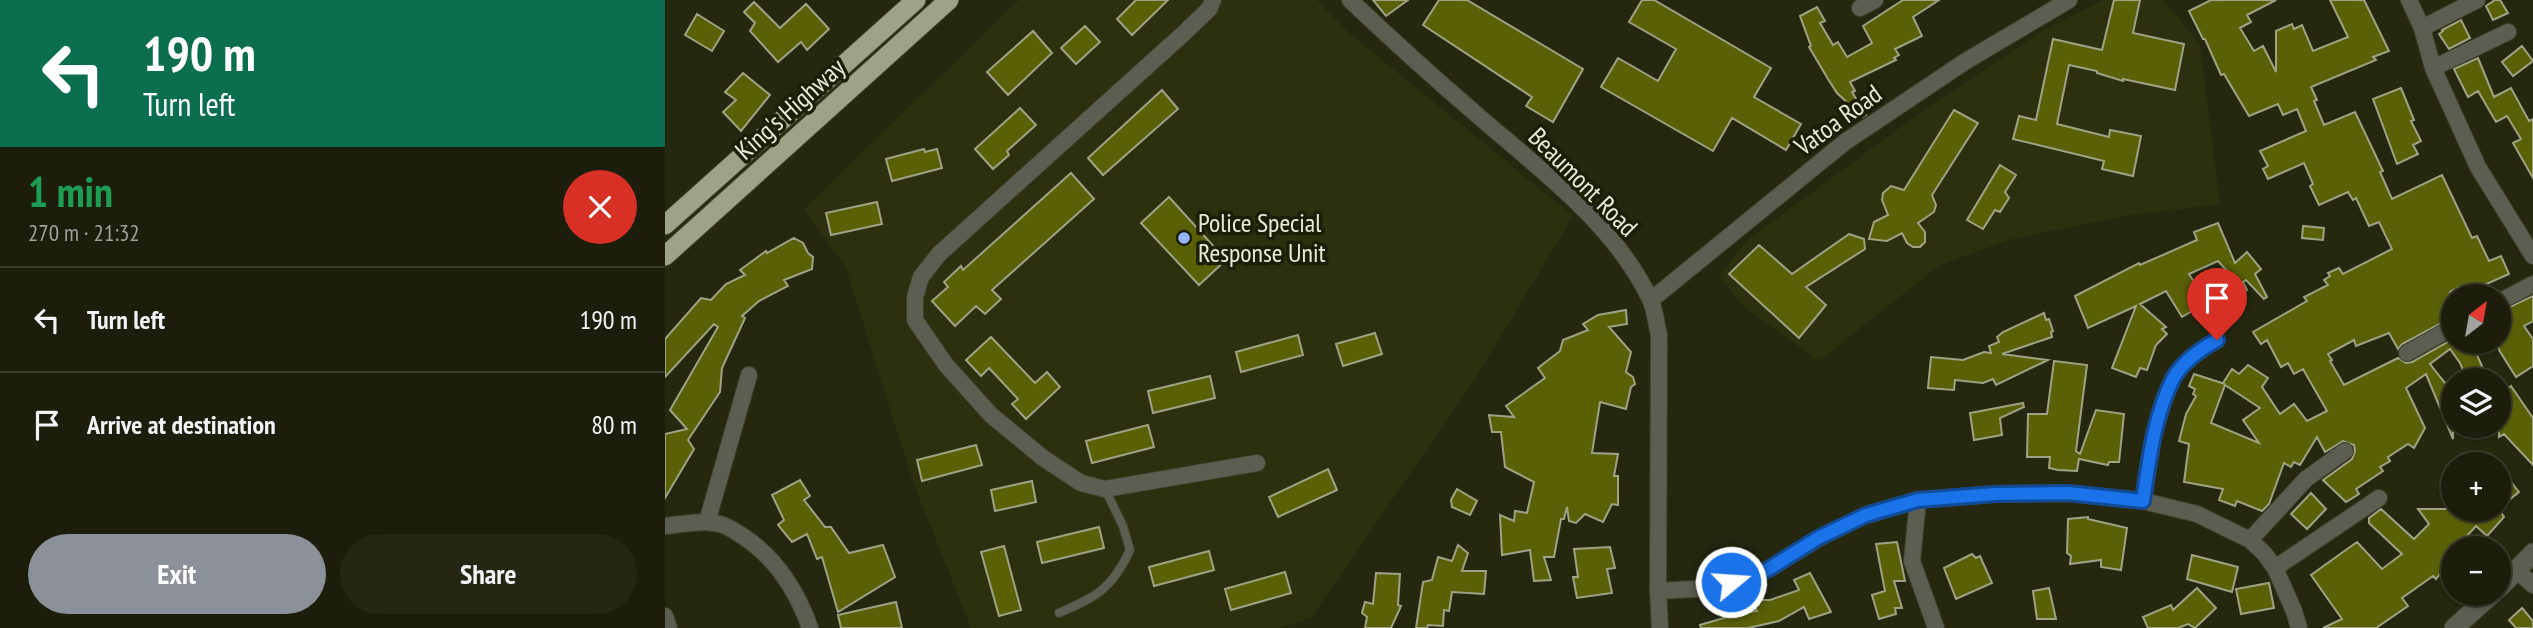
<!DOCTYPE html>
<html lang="en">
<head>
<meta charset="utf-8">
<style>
	body { margin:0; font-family:"PT Sans Narrow",sans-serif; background:#252714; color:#f1f3f6; height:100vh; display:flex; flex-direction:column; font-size:26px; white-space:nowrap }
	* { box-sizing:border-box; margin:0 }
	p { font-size:23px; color:#a0a29d }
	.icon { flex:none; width:38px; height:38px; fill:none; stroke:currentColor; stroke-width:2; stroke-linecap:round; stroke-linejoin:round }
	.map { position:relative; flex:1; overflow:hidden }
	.panel { display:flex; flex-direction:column; background:#1c1e0b; width:665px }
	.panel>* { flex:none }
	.guide { background:#0b6e4f; color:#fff; overflow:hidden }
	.needle { width:46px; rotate:31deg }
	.controls { position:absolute; left:1776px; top:284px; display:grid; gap:14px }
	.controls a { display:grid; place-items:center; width:70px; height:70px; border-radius:50%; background:#1c1e0b; box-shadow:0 2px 5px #0004,0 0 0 2px #3a3c2c; font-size:35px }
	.pin { position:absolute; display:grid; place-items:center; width:60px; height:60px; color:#fff; margin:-72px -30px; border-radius:50% 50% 50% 0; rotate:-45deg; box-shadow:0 0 7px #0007 }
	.pin .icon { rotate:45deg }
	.me { position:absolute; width:77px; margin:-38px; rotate:72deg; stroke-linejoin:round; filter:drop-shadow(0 0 5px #0008) }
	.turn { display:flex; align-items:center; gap:24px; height:147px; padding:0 28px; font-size:32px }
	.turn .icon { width:91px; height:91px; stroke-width:2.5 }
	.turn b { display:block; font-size:49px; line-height:60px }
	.round { display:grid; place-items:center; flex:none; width:74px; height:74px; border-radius:37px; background:#252714 }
	.head { display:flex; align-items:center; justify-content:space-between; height:119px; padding:0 28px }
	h1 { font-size:42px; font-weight:700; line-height:52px; color:#1e9e55 }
	.cta { display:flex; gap:14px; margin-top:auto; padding:14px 28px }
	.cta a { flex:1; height:80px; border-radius:42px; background:#8c9099; color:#fff; font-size:28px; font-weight:700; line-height:80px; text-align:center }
	.cta a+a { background:#252714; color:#f1f3f6 }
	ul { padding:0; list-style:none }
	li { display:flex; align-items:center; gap:21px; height:105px; padding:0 28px; border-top:2px solid #3a3c2c }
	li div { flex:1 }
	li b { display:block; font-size:26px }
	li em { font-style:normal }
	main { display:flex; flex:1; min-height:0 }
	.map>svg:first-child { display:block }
	.built { fill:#2d300f }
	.building { fill:#596006; stroke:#9fa386; stroke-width:2; fill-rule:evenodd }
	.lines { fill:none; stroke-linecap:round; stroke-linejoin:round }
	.service-casing { stroke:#40432c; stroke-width:10 }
	.minor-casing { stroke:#40432c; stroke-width:18 }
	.tertiary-casing { stroke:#40432c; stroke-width:21 }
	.trunk-casing { stroke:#40432c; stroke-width:21 }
	.service { stroke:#5c5e52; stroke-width:8 }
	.minor { stroke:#5c5e52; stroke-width:16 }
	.tertiary { stroke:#5c5e52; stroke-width:19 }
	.trunk { stroke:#9ea286; stroke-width:19 }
	.route-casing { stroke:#114b97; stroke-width:18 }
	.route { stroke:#1a73e8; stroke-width:12 }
	.poi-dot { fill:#95b6fd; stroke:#1c1f06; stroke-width:2.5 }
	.labels { text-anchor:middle; stroke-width:7; stroke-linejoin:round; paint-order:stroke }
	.street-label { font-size:26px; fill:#e9ecdc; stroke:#1c1f06 }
	.poi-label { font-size:26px; fill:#e9ecdc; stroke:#1c1f06; text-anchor:start }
</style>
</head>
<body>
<main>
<section class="panel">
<div class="guide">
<div class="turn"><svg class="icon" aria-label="left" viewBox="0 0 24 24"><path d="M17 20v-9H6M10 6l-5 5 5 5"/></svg><div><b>190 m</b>Turn left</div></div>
</div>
<div class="head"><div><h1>1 min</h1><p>270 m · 21:32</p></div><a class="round" style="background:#d93025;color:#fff"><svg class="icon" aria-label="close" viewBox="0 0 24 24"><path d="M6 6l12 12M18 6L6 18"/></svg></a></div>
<ul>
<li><svg class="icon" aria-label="left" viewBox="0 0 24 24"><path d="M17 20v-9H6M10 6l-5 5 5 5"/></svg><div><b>Turn left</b></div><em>190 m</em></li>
<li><svg class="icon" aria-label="arrive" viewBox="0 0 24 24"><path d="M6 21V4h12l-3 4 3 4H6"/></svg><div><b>Arrive at destination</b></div><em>80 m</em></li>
</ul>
<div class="cta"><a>Exit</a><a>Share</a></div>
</section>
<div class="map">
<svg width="1868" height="628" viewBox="0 0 1868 628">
	<rect width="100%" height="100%" fill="#25280f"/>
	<path class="built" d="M354 0H652L683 32 908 216 810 379 646 618 614 628H306L247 479 181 268 139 209Z
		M1438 0H1498L1535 44 1555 204 1466 215 1343 240 1273 266 1154 361 1078 306 1055 276 1079 243 1244 121 1378 31Z"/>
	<path class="building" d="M471 0H503L467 35 452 19Z
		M708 0H743L721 16Z
		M774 0H802L918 69 888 122 861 106 867 97 758 25Z
		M977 0H989L1106 68 1089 97 1136 124 1121 150 1067 118 1048 151 936 87 953 58 993 81 1011 49 964 22Z
		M1238 0H1274L1248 17 1257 36 1230 49 1234 55 1229 58 1231 60 1185 82 1190 91 1187 92 1201 115 1198 117 1172 93 1163 79 1144 47 1146 46 1135 16 1152 7 1160 21 1155 23 1168 45 1173 42 1182 57 1207 43 1198 26Z
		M1449 0H1475L1468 33 1519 44 1510 90 1458 79V81L1432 73V71L1404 65 1392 124 1444 137 1445 130 1476 136 1468 176 1437 169 1439 161 1348 139 1354 116 1371 120 1388 39 1437 50Z
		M1546 0H1611L1582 15 1586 22 1575 28 1589 51 1598 46 1611 72V31L1627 24 1629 29 1637 25 1648 51 1683 37 1665 0H1699L1724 51 1708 57 1711 60 1646 87 1652 100 1649 101 1659 125 1690 112 1718 171 1715 172 1727 199 1777 175 1807 238 1812 236 1824 261 1836 256 1844 274 1799 294 1794 287 1785 292 1788 301V317L1737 344 1733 349 1724 333 1691 346 1689 340 1663 354 1667 360 1665 361 1679 385 1733 358 1741 363 1747 362 1788 339V341H1806L1823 380H1802L1795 363 1785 349 1765 364 1780 383 1788 380V439L1761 374 1741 388 1760 428 1749 448 1743 444 1723 457 1725 461 1715 467 1718 471 1691 489 1694 494 1681 502 1658 480 1687 459 1690 451 1689 445 1678 441 1660 452 1652 437 1635 465 1629 462 1626 467 1619 463 1604 504 1597 511 1572 501 1570 506 1554 500 1558 489 1519 482 1524 444 1514 441 1521 414 1531 396 1528 394 1530 389 1524 386 1529 374 1560 384 1558 383 1567 369 1574 374 1583 365 1603 378 1597 387 1615 414 1629 404 1642 421 1662 411 1638 369 1629 374 1623 363 1616 367 1602 340 1596 344 1588 332 1642 301 1639 297 1663 285 1659 280 1665 276 1663 273 1674 268 1678 274 1727 249 1714 222 1704 226 1691 198 1688 200 1683 192 1654 205 1645 186 1648 184 1639 163 1603 179 1598 169 1603 166 1595 151 1641 131 1632 109 1618 115 1613 104 1584 116 1559 74 1556 75 1540 39H1538L1524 11ZM1560 385 1595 408 1578 420 1594 443 1546 423Z
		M1830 0H1835L1843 13 1828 20 1821 6Z
		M89 2 115 28 141 4 164 29 142 50 136 42 113 62 85 31 90 23 79 12Z
		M32 14 59 31 47 51 20 35Z
		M1796 20 1805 38 1784 49 1774 34 1778 31 1777 30Z
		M420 26 435 42 411 64 396 48Z
		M368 31 387 53 343 95 322 72Z
		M1857 46 1868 61 1848 76 1837 62Z
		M1813 58 1829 97 1846 88 1864 121 1868 119V178L1848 143 1856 139 1842 116 1831 122 1813 91 1803 97 1789 69Z
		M78 73 105 95 76 131 58 112 71 100 60 92Z
		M1736 88 1749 120 1746 121 1756 141 1748 145 1753 154 1732 164 1708 99Z
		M497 90 513 109 438 175 423 158Z
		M355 108 371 125 342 151 344 155 328 169 310 149Z
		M1289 110 1313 123 1267 195 1271 205 1269 212 1253 223 1260 232V242L1255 247H1248L1242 243 1237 233 1222 241 1204 239 1209 222 1223 215 1217 200 1218 193 1226 186 1239 190Z
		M259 149 260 152 272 149 277 168 227 181 221 159Z
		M1335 165 1351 175 1340 192 1344 198 1335 212 1330 210 1318 229 1302 220Z
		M406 173 429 199 327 290 336 299 320 314 311 306 290 326 267 301 283 287 279 282 296 266 298 270Z
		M504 197 561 260 534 285 476 223Z
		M212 202 217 224 166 235 161 213Z
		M1553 223 1570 263 1582 252 1596 269 1590 274 1602 297 1599 299 1581 280 1578 282 1582 290 1580 291 1553 261 1524 274 1539 298 1529 303 1532 308 1517 317 1501 291 1475 304 1501 327 1497 329 1502 334 1491 345 1482 370 1475 368 1471 377 1447 368 1471 306 1423 328 1410 296 1474 263 1475 265 1532 240 1529 232Z
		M1638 226 1659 228 1658 240 1637 238Z
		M1184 234 1199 239 1200 249 1141 287 1161 305 1134 338 1064 274 1094 245 1127 274Z
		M129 238 138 243 143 253 148 257 147 269 119 280 123 286 94 301 77 316 80 318 57 368 55 392 23 440 29 449 0 498V434L22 429 5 410 53 327 49 324 0 377V339L36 298 46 300 61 284 80 275 75 270 101 251 102 253Z
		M1868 296V321L1859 326 1868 339V366L1851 377 1834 350V312Z
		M961 310 962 324 944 327 966 352 961 372 968 377 970 384 966 387 961 409 935 402 927 453 953 454 949 476H953V505L947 504 938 522 920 514 911 523 904 521 902 507 899 519H896L889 557H879L886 580 869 581 865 550 837 555 835 515 849 521 850 511 862 513 869 482 840 467 836 432H827L824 415 849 417 841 406 880 378 873 368 895 351 898 340 923 330 918 324 933 315Z
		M1379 313 1381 320 1384 319 1388 331 1386 332 1387 337 1337 354 1383 360 1331 385 1328 379 1318 383 1290 380 1289 390 1263 388 1266 357 1298 360 1319 352 1326 353 1324 346 1334 342 1332 337 1338 332Z
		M710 333 717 354 678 366 671 344Z
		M633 335 638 355 576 372 571 352Z
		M326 337 370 383 382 372 395 387 361 419 347 404 353 399 324 368 316 376 301 360Z
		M1389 361 1422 365 1411 451 1415 454 1431 410 1459 414 1454 462H1444L1443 465 1414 459 1412 471 1393 470 1384 468 1385 457H1362L1363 414H1382Z
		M545 376 550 398 488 413 483 391Z
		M1846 386 1868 418V465L1839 434 1834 437V395Z
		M1358 403 1359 407 1335 418 1337 435 1309 440 1305 413Z
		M483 425 489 447 427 463 421 441Z
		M311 445 317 465 257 481 252 460Z
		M1834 467 1854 492 1834 508Z
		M663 469 672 490 613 517 604 497Z
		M135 480 145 496 139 500 160 527H166L184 553 218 545 230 577 173 612 157 557 152 559 142 534 127 542 113 525 119 520 107 495Z
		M367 481 371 502 330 511 326 490Z
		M792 489 812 501 805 515 787 507 786 500Z
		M1646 493 1661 509 1642 529 1626 514Z
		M1716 509 1749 539 1764 524 1753 509H1834L1839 517 1822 536 1811 526 1791 548H1788V587L1775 574 1771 579 1768 576 1737 598 1743 606 1711 628H1658L1677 619 1646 575 1692 542 1717 569 1737 554 1704 523V518Z
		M1423 517V519L1462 528 1456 570 1436 567V560L1405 564 1406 556 1402 553 1403 519Z
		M434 527 439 548 377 563 372 542Z
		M1232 542 1240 581H1229L1237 608H1230L1231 614 1214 619 1207 595 1220 591 1211 544Z
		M793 545 803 553 797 571H821L819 594 787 592 784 611 779 610 778 626 763 625 762 628H751L758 582 767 580 773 557 787 561Z
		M339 546 356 610 334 616 316 552Z
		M945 547 950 568 942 569 947 593 912 598 908 577H913L909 549Z
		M544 551 549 570 489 586 484 567Z
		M1307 554 1311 558 1315 556 1327 583 1291 599 1279 568Z
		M1527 555 1573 567 1567 592 1522 579Z
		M620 572 626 593 566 610 560 589Z
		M711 573 735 574 733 605 736 606 726 628H700L702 617 697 613 700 602 708 604Z
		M1145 573 1166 612 1144 619 1139 607 1114 621 1083 628H1036L1035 625 1076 613 1092 611 1086 600H1105L1134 590 1129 580Z
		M1604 583 1609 608 1576 614 1571 589Z
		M1384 588 1391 619H1372L1368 591Z
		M1532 588 1551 608 1530 628 1523 624 1513 628H1483L1478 617 1506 605 1508 610Z
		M231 602 237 628H176L173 615Z
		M1857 608 1868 621V628H1851L1844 620Z"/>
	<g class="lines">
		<defs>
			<path id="service" d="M394 613C431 597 447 589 465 550L458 526 440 489"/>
			<path id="minor" d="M548 0 544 9 518 34 274 254 256 277 250 297V320L281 365 326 415 378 458 416 483 440 489 592 463
				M685 0C726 39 768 77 811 114 873 168 949 223 985 299 990 309 991 323 994 335L993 591 995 628
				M1744 0 1757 28 1768 68 1813 167 1868 256
				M1195 8 1210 0
				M1757 28 1812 0
				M1768 68 1843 32
				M986 300 1180 142 1301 61 1404 0
				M1834 302 1868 284
				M1742 353 1788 327
				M1253 500 1247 561 1271 628
				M1478 501C1484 461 1489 416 1508 379 1517 362 1536 349 1552 340
				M42 522 84 375
				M0 526C19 524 36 520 55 524 63 526 71 532 79 537 112 559 132 591 145 628
				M1585 540 1641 479 1680 451
				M1610 568 1714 498
				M1851 570 1868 585
				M993 591 1048 588 1102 570 1154 538 1201 515 1253 500 1330 494 1403 493 1478 501 1532 514 1585 540 1599 553 1610 568 1629 611 1634 628
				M0 616 4 628"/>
			<path id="tertiary" d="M1834 588 1868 553
				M1789 628 1828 593"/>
			<path id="trunk" d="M0 225 251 0
				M0 256 284 0"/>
		</defs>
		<use href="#service" class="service-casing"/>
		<use href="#minor" class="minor-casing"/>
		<use href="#tertiary" class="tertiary-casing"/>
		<use href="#trunk" class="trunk-casing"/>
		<use href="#service" class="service"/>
		<use href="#minor" class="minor"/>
		<use href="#tertiary" class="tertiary"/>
		<use href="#trunk" class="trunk"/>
	</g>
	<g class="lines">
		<defs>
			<path id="route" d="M1066 582 1102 570 1153 538 1201 515 1253 500 1330 494 1403 493 1478 501C1484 461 1489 416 1508 379 1517 362 1536 349 1552 340"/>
		</defs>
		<use href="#route" class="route-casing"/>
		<use href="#route" class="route"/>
	</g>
	<circle class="poi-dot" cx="519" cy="238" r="7"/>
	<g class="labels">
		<g class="street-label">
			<text transform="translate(125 109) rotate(-42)" y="9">King's Highway</text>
			<text transform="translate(1173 120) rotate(-36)" y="9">Vatoa Road</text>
			<text transform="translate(918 182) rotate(45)" y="9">Beaumont Road</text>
		</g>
		<g class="poi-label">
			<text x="533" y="232">Police Special<tspan x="533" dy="30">Response Unit</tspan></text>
		</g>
	</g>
</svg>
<div class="controls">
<a><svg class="needle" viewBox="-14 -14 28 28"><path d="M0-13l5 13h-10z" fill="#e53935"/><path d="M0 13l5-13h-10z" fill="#a0a29d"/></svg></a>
<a><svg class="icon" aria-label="layers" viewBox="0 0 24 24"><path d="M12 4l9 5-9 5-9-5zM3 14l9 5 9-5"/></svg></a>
<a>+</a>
<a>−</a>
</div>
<div class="pin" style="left:1552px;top:340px;background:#d93025"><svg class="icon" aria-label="arrive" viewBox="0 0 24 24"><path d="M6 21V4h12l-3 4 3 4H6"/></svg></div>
<svg class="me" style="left:1066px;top:582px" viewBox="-20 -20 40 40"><circle r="17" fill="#1a73e8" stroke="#fff" stroke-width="3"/><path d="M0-11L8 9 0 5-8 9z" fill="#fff"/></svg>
</div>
</main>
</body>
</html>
